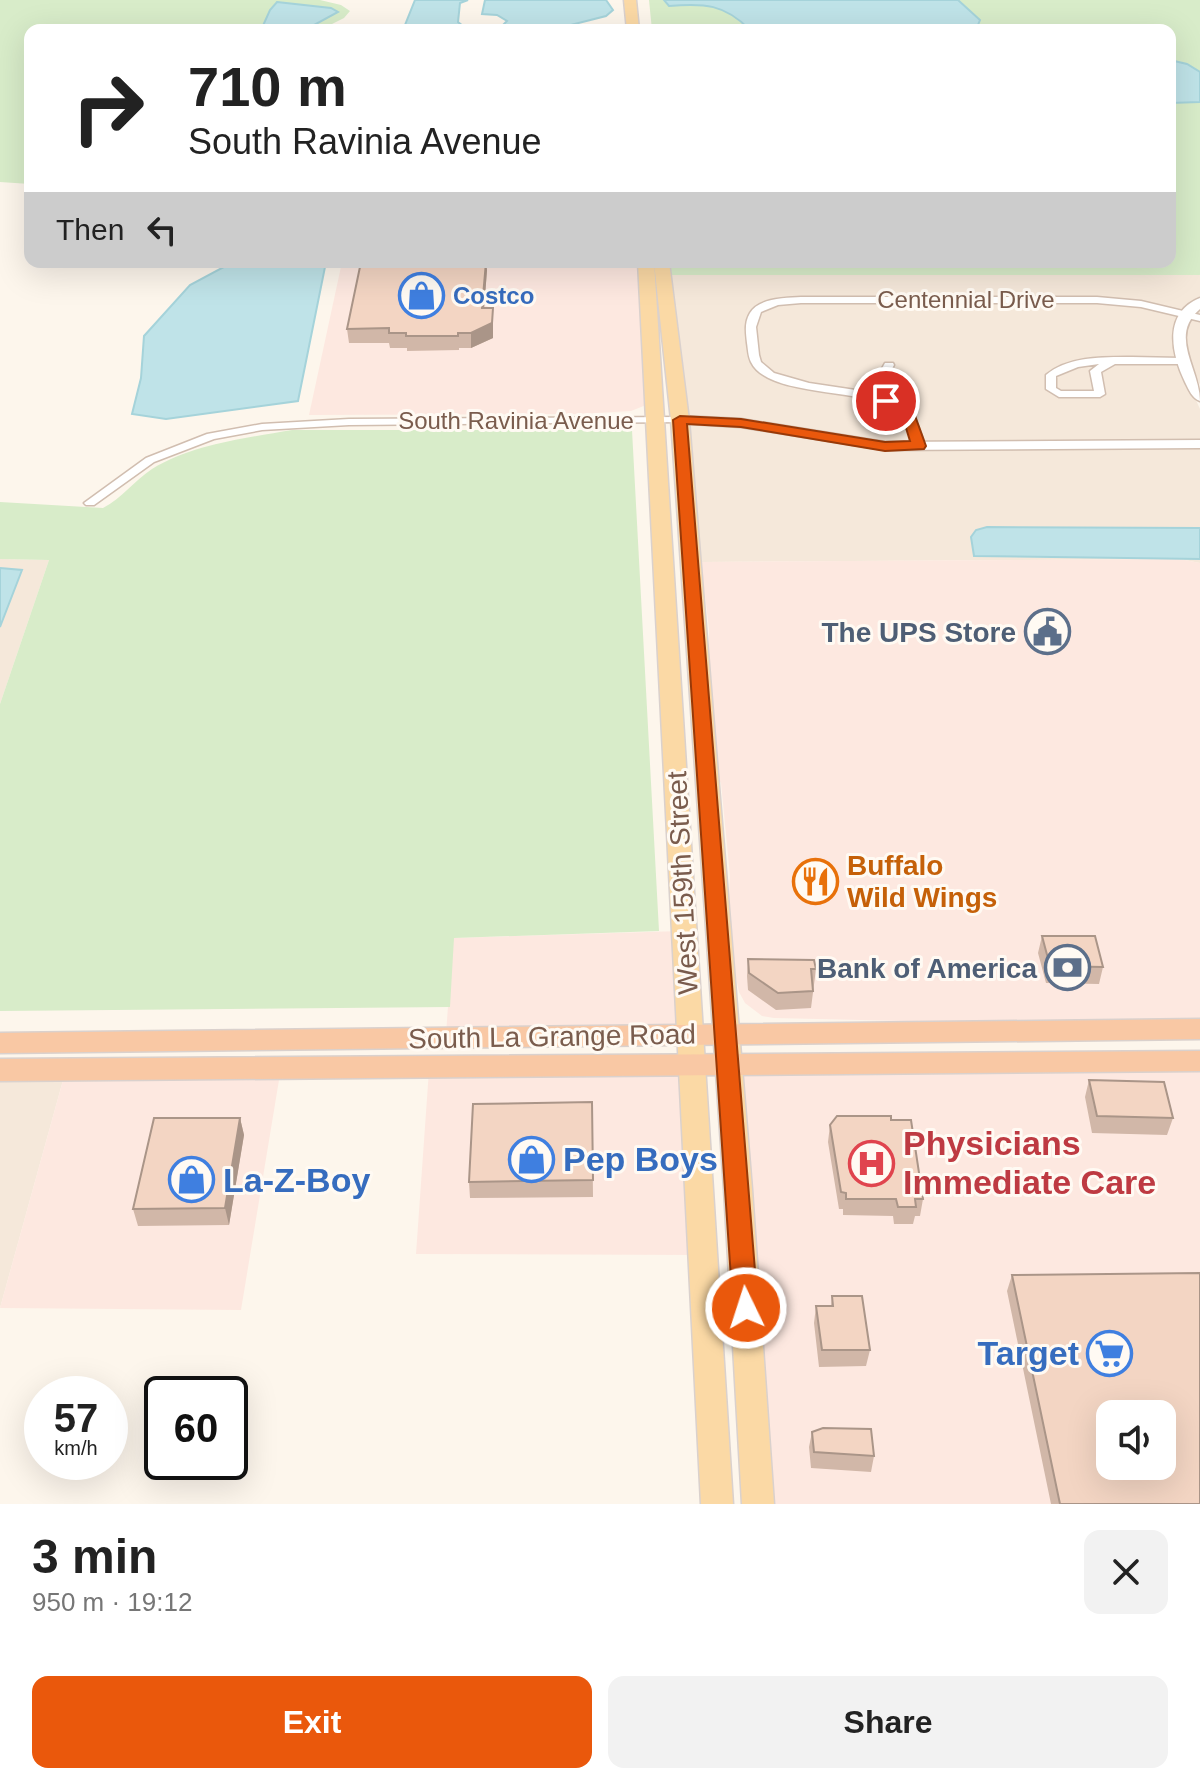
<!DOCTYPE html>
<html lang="en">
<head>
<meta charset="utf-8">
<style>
	body { margin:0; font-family:Arial,sans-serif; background:#f2f2f2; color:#222; height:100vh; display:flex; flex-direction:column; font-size:30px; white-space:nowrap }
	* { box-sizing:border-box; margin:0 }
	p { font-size:26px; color:#767676 }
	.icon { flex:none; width:44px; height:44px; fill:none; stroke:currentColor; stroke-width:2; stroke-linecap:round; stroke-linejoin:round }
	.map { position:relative; height:1504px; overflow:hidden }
	.sheet { display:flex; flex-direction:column; background:#fff; flex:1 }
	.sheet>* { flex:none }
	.guide { position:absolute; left:24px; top:24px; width:1152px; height:244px; border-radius:16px; box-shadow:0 8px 32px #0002; background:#fff; color:#222; overflow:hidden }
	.controls { position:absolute; left:1096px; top:1400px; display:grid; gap:16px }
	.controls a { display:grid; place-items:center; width:80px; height:80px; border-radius:16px; background:#fff; box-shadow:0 8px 32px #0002; font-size:40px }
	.speed { position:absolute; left:24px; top:1376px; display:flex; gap:16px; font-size:40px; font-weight:700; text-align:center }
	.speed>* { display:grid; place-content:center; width:104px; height:104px; border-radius:50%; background:#fff; box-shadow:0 8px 32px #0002; line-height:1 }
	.speed small { font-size:20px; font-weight:400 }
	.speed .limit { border:4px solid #111; border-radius:12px; background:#fff; color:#111 }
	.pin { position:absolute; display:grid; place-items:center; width:68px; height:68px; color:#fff; margin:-34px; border:4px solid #fff; border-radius:50%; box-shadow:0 2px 8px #0007 }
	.me { position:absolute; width:88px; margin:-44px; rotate:356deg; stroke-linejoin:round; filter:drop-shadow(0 0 6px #0008) }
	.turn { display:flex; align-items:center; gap:28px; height:168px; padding:0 32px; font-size:36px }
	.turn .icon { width:104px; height:104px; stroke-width:2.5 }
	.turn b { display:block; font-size:56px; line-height:68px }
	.then { display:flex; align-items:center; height:76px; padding:0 32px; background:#0003; gap:16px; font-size:30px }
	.round { display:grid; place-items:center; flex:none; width:84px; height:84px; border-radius:16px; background:#f2f2f2 }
	.overview { display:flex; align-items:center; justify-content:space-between; height:136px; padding:0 32px }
	h1 { font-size:48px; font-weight:700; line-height:60px }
	.cta { display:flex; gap:16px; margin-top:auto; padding:16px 32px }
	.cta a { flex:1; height:92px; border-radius:16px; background:#ea580c; color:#fff; font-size:32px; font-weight:700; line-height:92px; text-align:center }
	.cta a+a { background:#f2f2f2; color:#222 }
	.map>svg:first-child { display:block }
	.residential { fill:#f5e8da }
	.commercial { fill:#fde8e0; fill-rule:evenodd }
	.green { fill:#d8ecc9 }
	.water { fill:#bfe3e8; stroke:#a5d3da; stroke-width:2 }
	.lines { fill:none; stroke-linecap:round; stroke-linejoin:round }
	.minor-casing { stroke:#d1beb0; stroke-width:3 }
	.tertiary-casing { stroke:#d1beb0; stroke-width:3 }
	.primary-casing { stroke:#dad1cd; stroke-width:3 }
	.trunk-casing { stroke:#dad1cd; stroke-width:3 }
	.minor { fill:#fff; fill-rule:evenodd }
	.tertiary { fill:#fff; fill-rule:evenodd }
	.primary { fill:#fbd9a5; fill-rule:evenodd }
	.trunk { fill:#f9c8a4; fill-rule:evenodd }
	.wall { fill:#d1b7a8 }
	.shaded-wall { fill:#aa9588 }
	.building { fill:#f3d5c3; stroke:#aa9588; stroke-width:2; fill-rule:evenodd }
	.route { fill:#ea580c; stroke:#983908; stroke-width:2 }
	.labels { text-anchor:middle; stroke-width:6; stroke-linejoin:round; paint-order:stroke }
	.far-shop-label { font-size:24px; font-weight:bold; fill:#366cbe; stroke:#fffaf3; text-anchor:start }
	.far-street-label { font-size:24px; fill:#7a5c4d; stroke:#fffaf3 }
	.service-label { font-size:28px; font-weight:bold; fill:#4e5e75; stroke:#fffaf3; text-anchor:end }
	.food-label { font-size:28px; font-weight:bold; fill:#c56008; stroke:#fffaf3; text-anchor:start }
	.street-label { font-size:28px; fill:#7a5c4d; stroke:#fffaf3 }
	.near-health-label { font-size:34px; font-weight:bold; fill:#be3a42; stroke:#fffaf3; text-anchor:start }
	.near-shop-label { font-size:34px; font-weight:bold; fill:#366cbe; stroke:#fffaf3; text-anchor:start }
</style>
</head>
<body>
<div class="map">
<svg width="1200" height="1504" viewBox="0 0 1200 1504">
	<rect width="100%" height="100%" fill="#fdf6ec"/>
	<path class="residential" d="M668 275H1200V296L1185 308 1173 332 1176 356 1200 409V563L1180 559 701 562 696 553 692 440 685 406 678 324Z
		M1200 306V385L1183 347 1189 317Z
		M0 559 49 560 0 704Z
		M65 1073 0 1308V1309V1074Z"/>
	<path class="commercial" d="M342 262H642L646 405 631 411 579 414 309 415Z
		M1180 559 1200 563V1018L992 1023 774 1018 762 1016 745 1003 739 992 727 936 730 876 721 783 715 774 709 714V629L701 562Z
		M681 931 686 1031 446 1034 453 938Z
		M1200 1063V1504H766L734 1068ZM1110 1414H1162V1466H1110Z
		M688 1069 699 1255 416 1254 429 1070Z
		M65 1073 280 1074 241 1310 0 1308Z"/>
	<path class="green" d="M0 0H320L341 5 350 11 344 18 320 30H30V184L0 182Z
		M649 0H1200V275H668L667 262H1170V30H652Z
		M292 430H632L659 931 454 938 450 1007 0 1011V704L49 560 0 559V502L103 508C122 498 134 481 152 469 193 444 246 438 292 430Z"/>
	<path class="water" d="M415 0H468L460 3 458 22 468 30H403Z
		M485 0H606L613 10 606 16 551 30H498L507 21 497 15 482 14Z
		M664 0H958L980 20 978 25 983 30H750C725 4 704 3 669 6Z
		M277 2 331 8 338 12 305 30H261L270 10Z
		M1170 60 1187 64 1200 72V102L1170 103Z
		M233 262H326L298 401 166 419 132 414 141 378 144 336 190 285Z
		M987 527 1200 528V559L974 556 971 537 976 530Z
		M0 568 22 570 0 627Z"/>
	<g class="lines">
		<defs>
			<path id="minor" d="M801 297H1097L1141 301 1200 315V321L1141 307 1097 303H801L778 305 761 312 756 327 759 355 761 362 774 373 809 383 869 392 885 363H893L894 365 878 394C910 405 916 415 925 446L919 449 913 446C909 429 906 414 889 406 856 389 767 396 751 362 748 356 748 349 747 343 746 333 744 323 750 313 759 298 785 298 801 297Z
				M1132 357 1181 358 1186 361 1181 364H1115L1101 372 1105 394 1100 397H1059L1046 389V375C1068 356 1104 357 1132 357ZM1099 364 1090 371 1094 391H1061L1056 388V376L1078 367Z
				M680 417 685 420 684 422 349 425 262 430 214 439 154 462 94 505H86L84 503 146 458 207 434 262 424 349 419Z"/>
			<path id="tertiary" d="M1200 298V309C1168 336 1200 369 1200 401 1192 398 1189 390 1185 382 1171 353 1163 313 1200 298Z
				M680 416 741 419 885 442 1200 440V448L885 450 741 427 675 423 673 420Z"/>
			<path id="primary" d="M624 0H636L639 30H627Z
				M638 262H669L689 420 752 1189 774 1504H742L724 1189 671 420 654 262 733 1504H701Z"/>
			<path id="trunk" d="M1200 1019V1039L0 1053V1033Z
				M1200 1051V1071L0 1081V1059Z"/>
		</defs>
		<use href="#minor" class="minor-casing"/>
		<use href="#tertiary" class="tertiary-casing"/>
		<use href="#primary" class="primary-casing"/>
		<use href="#trunk" class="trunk-casing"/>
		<use href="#minor" class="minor"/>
		<use href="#tertiary" class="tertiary"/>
		<use href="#primary" class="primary"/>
		<use href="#trunk" class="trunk"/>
	</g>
	<path class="wall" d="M487 270 484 308H493V338L471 348H459V350L407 351V348H390L389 343H349L347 329Z
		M1042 936 1103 967 1099 984 1046 983 1038 953Z
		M748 959 816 969 811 1008 776 1010 748 990 747 976Z
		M1089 1080 1173 1118 1167 1135 1092 1133 1085 1097Z
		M592 1102 593 1197 470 1198 469 1182Z
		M240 1118 244 1135 229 1225 138 1226 133 1209Z
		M891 1120 923 1199 920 1216H915L913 1224H894L893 1216 843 1215V1209H839L828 1142 830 1125Z
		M1012 1275 1200 1504H1051L1007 1291Z
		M832 1296 870 1350 866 1366 819 1367 814 1323 816 1306H831Z
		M812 1432 874 1456 871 1472 811 1468 809 1447Z"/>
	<path class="shaded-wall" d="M486 262 487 270 483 323 482 308Z
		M493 308V338L471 348V333Z
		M240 1118 244 1135 229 1225 225 1208Z"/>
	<path class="building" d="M361 262H486L482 308H493L492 323 471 333H458V336H406V333H389V328L347 329Z
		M1042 936H1095L1103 967 1050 966Z
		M748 959 814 960 816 969H811L813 991 778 993 749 973Z
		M1089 1080 1164 1082 1173 1118 1097 1116Z
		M592 1102 593 1180 469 1182 473 1104Z
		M837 1116H891V1120H911L923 1199H915L916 1207H898L896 1199H846V1193L841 1192 830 1125Z
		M154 1118H240L225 1208 133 1209Z
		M1200 1273V1504H1060L1012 1275ZM1110 1414H1162V1466H1110Z
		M832 1296H862L870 1350H822L816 1306H833Z
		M823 1428 871 1429 874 1456 814 1452 812 1432Z"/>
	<path class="route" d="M886 397 914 413 926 446 924 449 885 451 741 427 687 424 758 1308 754 1315 746 1319 737 1315 733 1308 673 420 680 416 741 419 885 442 910 441 903 418 879 401Z"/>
	<defs>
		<symbol id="shop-ring" viewBox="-11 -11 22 22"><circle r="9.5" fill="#fffaf3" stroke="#3f7fe0" stroke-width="1.5"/><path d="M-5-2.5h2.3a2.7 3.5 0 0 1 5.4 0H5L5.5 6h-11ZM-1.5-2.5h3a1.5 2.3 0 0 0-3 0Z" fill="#3f7fe0"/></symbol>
		<symbol id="civic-ring" viewBox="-11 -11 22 22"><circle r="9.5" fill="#fffaf3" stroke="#5c6f8a" stroke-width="1.5"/><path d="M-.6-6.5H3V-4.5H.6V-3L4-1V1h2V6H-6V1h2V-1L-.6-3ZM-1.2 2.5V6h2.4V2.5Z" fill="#5c6f8a"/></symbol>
		<symbol id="restaurant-ring" viewBox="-11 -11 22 22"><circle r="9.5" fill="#fffaf3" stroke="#e8710a" stroke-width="1.5"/><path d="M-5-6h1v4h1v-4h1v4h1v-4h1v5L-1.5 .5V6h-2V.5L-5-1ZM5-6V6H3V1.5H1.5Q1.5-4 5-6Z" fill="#e8710a"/></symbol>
		<symbol id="bank-ring" viewBox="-11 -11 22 22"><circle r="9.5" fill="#fffaf3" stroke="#5c6f8a" stroke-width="1.5"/><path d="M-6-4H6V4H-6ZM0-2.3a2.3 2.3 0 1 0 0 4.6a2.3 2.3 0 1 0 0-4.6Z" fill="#5c6f8a"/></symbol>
		<symbol id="hospital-ring" viewBox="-11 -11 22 22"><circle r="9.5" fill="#fffaf3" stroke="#e0444e" stroke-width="1.5"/><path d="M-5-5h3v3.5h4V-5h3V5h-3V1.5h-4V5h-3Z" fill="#e0444e"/></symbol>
		<symbol id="supermarket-ring" viewBox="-11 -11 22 22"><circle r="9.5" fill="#fffaf3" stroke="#3f7fe0" stroke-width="1.5"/><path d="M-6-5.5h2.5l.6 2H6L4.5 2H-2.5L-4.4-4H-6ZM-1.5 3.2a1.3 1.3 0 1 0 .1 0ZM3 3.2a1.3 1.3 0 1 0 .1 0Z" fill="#3f7fe0"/></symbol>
	</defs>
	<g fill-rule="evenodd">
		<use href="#shop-ring" x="396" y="270" width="51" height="51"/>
		<use href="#civic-ring" x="1022" y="606" width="51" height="51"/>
		<use href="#restaurant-ring" x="790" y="856" width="51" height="51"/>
		<use href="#bank-ring" x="1042" y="942" width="51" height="51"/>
		<use href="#shop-ring" x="506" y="1134" width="51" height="51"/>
		<use href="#hospital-ring" x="846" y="1138" width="51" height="51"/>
		<use href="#shop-ring" x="166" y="1154" width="51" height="51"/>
		<use href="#supermarket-ring" x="1084" y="1328" width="51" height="51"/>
	</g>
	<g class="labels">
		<g class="far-shop-label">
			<text x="453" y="304">Costco</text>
		</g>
		<g class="far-street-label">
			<text x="966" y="308">Centennial Drive</text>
			<text x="516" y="429">South Ravinia Avenue</text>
		</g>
		<g class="service-label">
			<text x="1016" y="642">The UPS Store</text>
			<text x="1037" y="978">Bank of America</text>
		</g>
		<g class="food-label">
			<text x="847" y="875">Buffalo<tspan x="847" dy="32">Wild Wings</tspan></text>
		</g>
		<g class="street-label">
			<text transform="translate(682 883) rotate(-93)" y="10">West 159th Street</text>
			<text transform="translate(552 1036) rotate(-1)" y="10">South La Grange Road</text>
		</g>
		<g class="near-health-label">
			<text x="903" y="1155">Physicians<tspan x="903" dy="39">Immediate Care</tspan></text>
		</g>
		<g class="near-shop-label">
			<text x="563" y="1171">Pep Boys</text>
			<text x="223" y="1192">La-Z-Boy</text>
			<text x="1079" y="1365" text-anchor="end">Target</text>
		</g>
	</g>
</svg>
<div class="controls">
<a><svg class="icon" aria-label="sound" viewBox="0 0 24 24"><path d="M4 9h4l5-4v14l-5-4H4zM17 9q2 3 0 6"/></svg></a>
</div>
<div class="speed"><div>57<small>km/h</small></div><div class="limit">60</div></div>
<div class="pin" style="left:886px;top:401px;background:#d93025"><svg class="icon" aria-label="arrive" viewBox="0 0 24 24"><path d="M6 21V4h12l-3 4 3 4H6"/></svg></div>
<svg class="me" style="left:746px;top:1308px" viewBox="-20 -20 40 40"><circle r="17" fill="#ea580c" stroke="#fff" stroke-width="3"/><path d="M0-11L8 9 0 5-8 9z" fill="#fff"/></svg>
<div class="guide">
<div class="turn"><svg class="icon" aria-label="right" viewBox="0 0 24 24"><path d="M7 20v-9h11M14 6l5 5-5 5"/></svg><div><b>710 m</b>South Ravinia Avenue</div></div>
<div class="then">Then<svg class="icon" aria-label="left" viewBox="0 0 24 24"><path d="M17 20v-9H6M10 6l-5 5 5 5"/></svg></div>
</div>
</div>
<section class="sheet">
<div class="overview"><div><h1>3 min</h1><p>950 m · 19:12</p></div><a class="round"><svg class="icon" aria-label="close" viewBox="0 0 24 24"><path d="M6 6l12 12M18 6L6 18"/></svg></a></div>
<div class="cta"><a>Exit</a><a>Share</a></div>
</section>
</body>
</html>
